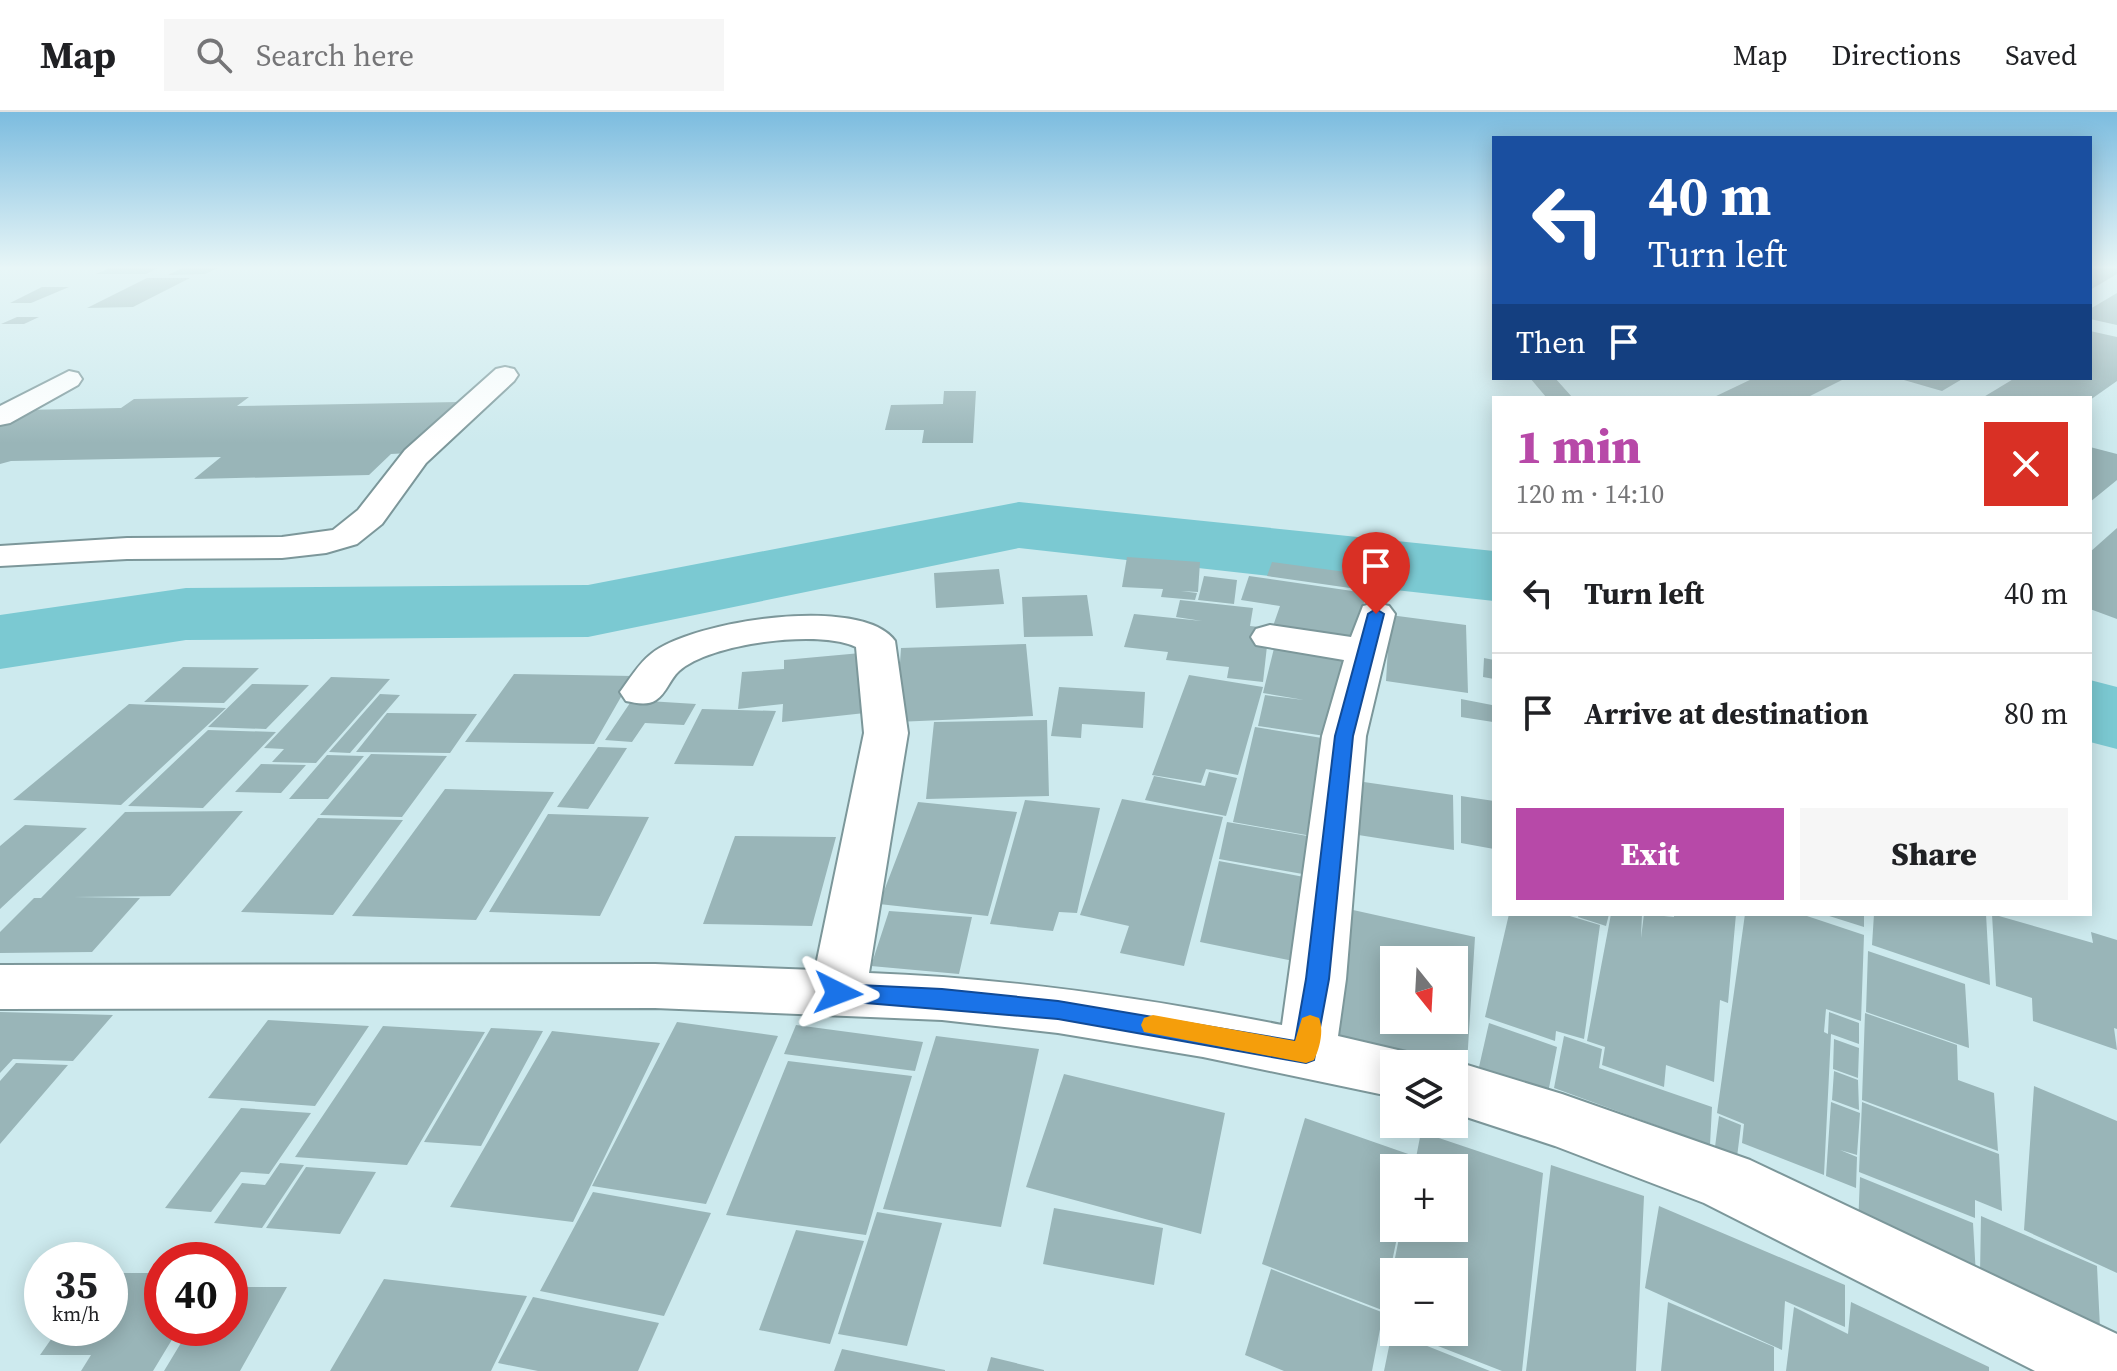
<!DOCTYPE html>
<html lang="en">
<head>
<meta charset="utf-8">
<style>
	body { margin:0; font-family:"Source Serif 4",serif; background:#f6f6f6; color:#202124; height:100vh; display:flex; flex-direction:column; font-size:30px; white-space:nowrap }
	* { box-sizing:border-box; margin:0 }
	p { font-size:26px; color:#757577 }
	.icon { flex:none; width:44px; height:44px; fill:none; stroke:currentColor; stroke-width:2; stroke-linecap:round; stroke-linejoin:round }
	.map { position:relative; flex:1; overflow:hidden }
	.side { position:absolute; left:1492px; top:284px; width:600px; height:520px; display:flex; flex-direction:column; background:#fff; border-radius:0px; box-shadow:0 4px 20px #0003 }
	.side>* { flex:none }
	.hud { position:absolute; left:1492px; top:24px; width:600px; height:244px; border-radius:0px; box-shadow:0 4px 20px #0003; background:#1a4fa0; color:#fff; overflow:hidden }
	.needle { width:52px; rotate:162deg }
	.tools { position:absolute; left:1380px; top:834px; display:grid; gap:16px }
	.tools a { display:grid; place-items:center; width:88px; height:88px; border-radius:0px; background:#fff; box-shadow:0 4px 20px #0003; font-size:40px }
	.speed { position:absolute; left:24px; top:1130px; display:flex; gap:16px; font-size:40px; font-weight:700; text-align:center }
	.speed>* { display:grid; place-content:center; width:104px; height:104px; border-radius:50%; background:#fff; box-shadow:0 4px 20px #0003; line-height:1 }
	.speed small { font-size:20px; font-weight:400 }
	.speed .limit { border:12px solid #d22; background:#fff; color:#111 }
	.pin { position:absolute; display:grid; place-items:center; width:68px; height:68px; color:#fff; margin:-82px -34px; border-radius:50% 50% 50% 0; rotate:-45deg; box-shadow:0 0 8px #0007 }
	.pin .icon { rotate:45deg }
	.me { position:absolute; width:88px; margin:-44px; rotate:93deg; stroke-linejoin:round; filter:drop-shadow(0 0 6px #0008) }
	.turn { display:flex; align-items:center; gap:28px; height:168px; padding:0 24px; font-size:36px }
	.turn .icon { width:104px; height:104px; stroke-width:2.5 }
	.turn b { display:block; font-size:56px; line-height:68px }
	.then { display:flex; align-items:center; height:76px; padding:0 24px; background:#0003; gap:16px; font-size:30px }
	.round { display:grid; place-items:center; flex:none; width:84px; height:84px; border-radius:0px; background:#f6f6f6 }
	.headline { display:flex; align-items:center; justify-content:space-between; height:136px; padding:0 24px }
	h1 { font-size:48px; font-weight:800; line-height:60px; color:#b749a8 }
	.primary-button { display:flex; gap:16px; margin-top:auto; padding:16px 24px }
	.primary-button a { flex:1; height:92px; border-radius:0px; background:#b749a8; color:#fff; font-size:32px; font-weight:800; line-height:92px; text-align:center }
	.primary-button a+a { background:#f6f6f6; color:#202124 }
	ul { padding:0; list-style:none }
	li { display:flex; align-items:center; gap:24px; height:120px; padding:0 24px; border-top:2px solid #e0e0e0 }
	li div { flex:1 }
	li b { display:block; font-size:30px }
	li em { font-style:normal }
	header { display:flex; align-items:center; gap:48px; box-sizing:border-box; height:112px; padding:0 40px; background:#fff; border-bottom:2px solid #e0e0e0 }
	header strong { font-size:38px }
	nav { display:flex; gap:44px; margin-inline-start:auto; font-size:28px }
	.search { width:560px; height:72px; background:#f6f6f6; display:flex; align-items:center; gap:20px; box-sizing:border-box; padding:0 28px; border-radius:0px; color:#757577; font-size:30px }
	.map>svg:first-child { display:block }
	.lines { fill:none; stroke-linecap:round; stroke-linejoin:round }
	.river { fill:#7bc9d2; fill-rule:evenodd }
	.building { fill:#99b5b8; fill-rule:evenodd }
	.minor-casing { stroke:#7c979a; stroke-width:4 }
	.minor { fill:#fff; fill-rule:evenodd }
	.route { fill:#1a73e8; stroke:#114b97; stroke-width:2 }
	.slow { fill:#f59e0b }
</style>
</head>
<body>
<header>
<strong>Map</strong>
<div class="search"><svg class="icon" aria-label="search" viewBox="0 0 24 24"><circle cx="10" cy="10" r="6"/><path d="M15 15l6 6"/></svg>Search here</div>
<nav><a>Map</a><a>Directions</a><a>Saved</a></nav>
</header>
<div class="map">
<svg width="2117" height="1259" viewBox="0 0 2117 1259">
	<rect width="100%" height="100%" fill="#cdeaee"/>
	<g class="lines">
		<path class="river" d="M1019 390 1494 439V489L1019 436 588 525 186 528 0 557V503L186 476 588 473Z
			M2090 568 2117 575V637L2090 630Z"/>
	</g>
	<path class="building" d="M184 155H220L205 162 168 163Z
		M2090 155H2117V162L2090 178Z
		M109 156H158L146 162H96Z
		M147 166H190L133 195 87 196Z
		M42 175H69L31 191H10Z
		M2117 181V213L2090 207V197Z
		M17 205H39L24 212H1Z
		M2090 219 2117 225V269L2090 288 1982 286 2015 266H2090Z
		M1530 266H1555L1572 285H1546Z
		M1836 266 1842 268 1806 286H1712L1754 266Z
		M1897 266H1964L1942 279Z
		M944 279H976L973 331H922L924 318H885L891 293 943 292Z
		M249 285 237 294 459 290 410 341 391 342 369 363 194 367 221 345 11 349 0 352V310L21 298 121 296 134 287Z
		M2090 335 2117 342V368L2090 390Z
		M2117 416V507L2090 497V440Z
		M1127 445 1200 450 1198 480 1181 479 1197 481 1195 488 1161 485 1163 477 1122 475Z
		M1272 450 1353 461 1350 476 1267 464Z
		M999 457 1004 492 936 496 934 461Z
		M1358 463 1394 468 1391 483 1355 477Z
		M1204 464 1237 468 1234 492 1198 488Z
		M1249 464 1366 481 1355 531 1272 517 1280 494 1241 488Z
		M1087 483 1093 524 1024 525 1022 485Z
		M1180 488 1253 496 1250 514 1269 516 1263 570 1227 566 1229 555 1166 548 1168 540 1124 535 1134 502 1202 509 1176 505Z
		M1390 503 1466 513 1468 581 1386 569Z
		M1276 528 1348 539 1332 625 1258 614 1265 583 1304 588 1263 581Z
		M1026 532 1033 604 896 610 901 536Z
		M861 541 865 601 782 610 783 592 738 597 742 560 784 557V548Z
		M1484 546 1494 548V567L1483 565Z
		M183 555 259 556 224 591 144 590Z
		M514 562 633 564 594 632 465 630Z
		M1189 563 1263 575 1238 663 1206 657 1201 671 1152 663Z
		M331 565 390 567 316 651 272 650 284 637 264 636Z
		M252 572 309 573 266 617 208 615Z
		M1059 575 1145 580 1143 616 1082 612 1081 626 1051 624Z
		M380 582 400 583 350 641 329 640Z
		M1461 587 1492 593 1493 610 1461 605Z
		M632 588 696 592 684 613 645 611 632 630 605 628Z
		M129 592 226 596 121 693 13 688Z
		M702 597 776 599 753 654 674 652Z
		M387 601 477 602 450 641 356 640Z
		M1047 608 1049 684 926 687 934 610Z
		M1255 615 1328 627V727L1233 710Z
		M208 618 276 620 203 696 128 694Z
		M598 635 627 636 588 697 557 695Z
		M371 642 447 644 402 705 320 703Z
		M327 643 364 644 328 687H289Z
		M261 652 306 653 281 681 235 680Z
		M1209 660 1237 666 1226 704 1145 688 1154 664 1205 674Z
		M1357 669 1453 683 1454 738 1352 722Z
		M445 677 554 680 476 808 352 804Z
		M1461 684 1494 689V737L1461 731Z
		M1122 687 1223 705 1184 854 1120 841 1129 814 1080 803Z
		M1025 688 1100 696 1077 801 1059 800 1053 819 990 812Z
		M918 690 1017 700 988 804 879 792Z
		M243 699 170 784 74 785 140 786 92 840 0 841V820L34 786H41L125 700Z
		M548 702 649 705 600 804 489 800Z
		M318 706 403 708 333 803 241 800Z
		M1227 710 1319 726 1314 764 1219 747Z
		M25 713 87 716 0 797V734Z
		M735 724 836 725 812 814 703 812Z
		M1219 749 1325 769 1313 853 1200 830Z
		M1344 796 1475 825 1466 967 1454 964V952H1408L1318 929ZM1394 848H1454V908H1394Z
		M889 799 972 805 959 862 871 854Z
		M1509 802H1563L1600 813 1584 927 1556 919 1555 929 1485 905Z
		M1579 802H1609L1606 814 1578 805Z
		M1611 802H1642L1641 826 1644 802 1674 805V802H1736L1728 891 1720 888 1714 970 1666 953 1664 975 1602 953 1605 935 1587 929Z
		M1745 802H1801L1864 823 1861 909 1826 897 1824 920 1828 922 1829 900 1859 911V932L1831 922 1824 1063 1742 1031 1744 1012 1717 1001Z
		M1826 802H1864V815L1826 803Z
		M1874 802H1986L1990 873 1872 833Z
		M1992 802 2093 831 2091 820 2117 828V917L2114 916 2117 938 2033 909 2032 886 1996 874Z
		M1868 839 1965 872 1969 936 1866 900Z
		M0 900 113 903 73 949 13 947 0 961Z
		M1865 901 1957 933 1958 968 1994 981 1998 1039 1862 988Z
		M268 908 369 914 315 994 208 986Z
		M677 910 778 924 706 1092 592 1074Z
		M1489 911 1557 935 1548 981 1479 955Z
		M796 913 923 930 915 959 784 942Z
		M383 914 485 920 407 1053 295 1045Z
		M491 916 543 919 481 1034 424 1030Z
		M552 919 660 931 573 1110 450 1095Z
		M936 924 1039 937 1001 1115 883 1097Z
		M1564 924 1602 937 1599 956 1712 995 1710 1033 1554 976Z
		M1834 927 1859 936 1858 966 1833 957Z
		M788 949 912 964 866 1123 726 1103Z
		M16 951 68 953 0 1032V969Z
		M1834 959 1858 968 1859 998 1832 988Z
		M1064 962 1225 1001 1201 1122 1026 1075Z
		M2034 974 2117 1009V1161L2024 1118Z
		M1831 990 1860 1001 1857 1043 1840 1038 1857 1045 1856 1076 1826 1064Z
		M1862 990 1999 1042 2002 1099 1975 1088V1106L1859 1060Z
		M241 996 311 1001 269 1062 241 1060 211 1100 165 1096Z
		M1719 1004 1741 1013 1737 1045 1715 1035Z
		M1305 1006 1414 1044 1411 1056H1394V1116H1399L1382 1198 1262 1152Z
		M1421 1020 1543 1061 1522 1259H1502L1402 1220H1454V1160H1394V1217L1381 1212 1372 1259H1284L1245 1243 1271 1157 1384 1201 1401 1116H1454V1056H1414Z
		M280 1051 304 1053 262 1116 214 1111 242 1071 265 1073Z
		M1551 1053 1644 1084 1636 1259H1526Z
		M306 1055 376 1060 340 1122 266 1116Z
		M1860 1065 1973 1111 1976 1164 1858 1115Z
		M593 1080 711 1101 664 1204 540 1179Z
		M1659 1094 1845 1173V1215L1785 1189 1782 1238 1645 1176Z
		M1054 1096 1163 1116 1154 1173 1043 1152Z
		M877 1100 942 1111 907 1234 838 1222Z
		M1981 1104 2097 1154 2100 1216 1980 1162Z
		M796 1118 864 1129 830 1232 759 1218Z
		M110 1161H162V1216H179L153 1259H81L91 1243H40L59 1216H110Z
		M384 1167 527 1184 491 1259H330Z
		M230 1175H287L240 1259H164L190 1216H230Z
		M533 1185 659 1211 638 1259H538L498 1251Z
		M1668 1190 1774 1235V1259H1661Z
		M1851 1190 1989 1255V1259H1786L1794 1195 1848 1222Z
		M1392 1220 1490 1259H1384Z
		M842 1237 945 1258V1259H834Z
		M991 1245 1044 1258V1259H987Z"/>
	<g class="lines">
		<defs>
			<path id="minor" d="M505 255 514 257 518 263 514 269 426 351 382 412 357 432 326 441 282 446 127 447 0 454V434L127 426 282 425 333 418 358 398 405 338 496 257Z
				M69 259 78 261 82 267 78 273 10 311 0 313V294Z
				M1376 491 1389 494 1395 502 1366 624 1346 867 1338 924 1415 942 1420 952H1394V985L1203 945 1058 921 942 908 655 896 0 897V853L655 852 815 858 864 621 856 535C820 517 710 531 679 559 670 567 666 582 656 588 647 594 636 591 626 589L620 580C629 568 639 551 651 542 691 509 862 482 895 529L908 621 869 861C1008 866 1145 886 1282 913L1322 624 1344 548 1256 533 1251 525 1256 517 1270 513 1351 525 1363 494Z
				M1454 949 1562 982 1750 1048 2117 1222V1259H2035L1704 1091 1555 1034 1454 1001V952H1445Z"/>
		</defs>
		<use href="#minor" class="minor-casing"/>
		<use href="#minor" class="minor"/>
	</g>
	<linearGradient id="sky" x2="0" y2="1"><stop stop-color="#7cbcdf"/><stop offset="0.47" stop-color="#e8f6f7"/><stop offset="1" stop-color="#e8f6f7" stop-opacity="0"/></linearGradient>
	<rect width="2117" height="331" fill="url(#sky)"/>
	<path class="route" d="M1376 497 1384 502 1353 624 1329 867 1314 948 1306 951 1058 907 830 888 826 881 830 874 838 872 942 877 1058 889 1295 929 1306 867 1335 624 1368 502Z"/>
	<path class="slow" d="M1153 903 1295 929 1302 906 1310 903 1319 906C1324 918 1320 936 1314 948L1306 951 1144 920 1141 913 1144 906Z"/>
</svg>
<div class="tools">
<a><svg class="needle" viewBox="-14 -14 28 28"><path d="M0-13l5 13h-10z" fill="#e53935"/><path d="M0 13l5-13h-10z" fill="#757577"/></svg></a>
<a><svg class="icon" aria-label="layers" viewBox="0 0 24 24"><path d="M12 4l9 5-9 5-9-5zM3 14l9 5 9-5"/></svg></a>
<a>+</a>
<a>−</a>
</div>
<div class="speed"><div>35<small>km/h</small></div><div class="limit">40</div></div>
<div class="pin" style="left:1376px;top:502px;background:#d93025"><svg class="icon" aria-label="arrive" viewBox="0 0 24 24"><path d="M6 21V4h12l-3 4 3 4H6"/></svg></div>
<svg class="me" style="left:838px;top:881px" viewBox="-20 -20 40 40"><path d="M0-17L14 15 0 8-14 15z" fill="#1a73e8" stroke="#fff" stroke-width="4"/></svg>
<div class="hud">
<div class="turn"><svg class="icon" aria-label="left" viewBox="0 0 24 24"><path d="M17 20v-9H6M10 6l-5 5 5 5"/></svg><div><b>40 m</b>Turn left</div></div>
<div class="then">Then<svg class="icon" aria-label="arrive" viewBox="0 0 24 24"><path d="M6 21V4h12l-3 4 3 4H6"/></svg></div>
</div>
<section class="side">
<div class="headline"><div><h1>1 min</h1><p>120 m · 14:10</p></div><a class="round" style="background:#d93025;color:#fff"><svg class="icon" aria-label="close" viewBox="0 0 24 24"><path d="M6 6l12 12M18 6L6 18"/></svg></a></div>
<ul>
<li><svg class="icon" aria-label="left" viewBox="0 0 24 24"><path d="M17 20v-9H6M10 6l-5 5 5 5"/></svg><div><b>Turn left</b></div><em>40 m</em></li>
<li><svg class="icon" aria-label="arrive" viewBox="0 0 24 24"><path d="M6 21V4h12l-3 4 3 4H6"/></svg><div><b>Arrive at destination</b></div><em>80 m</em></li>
</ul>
<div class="primary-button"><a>Exit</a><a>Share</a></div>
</section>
</div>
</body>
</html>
